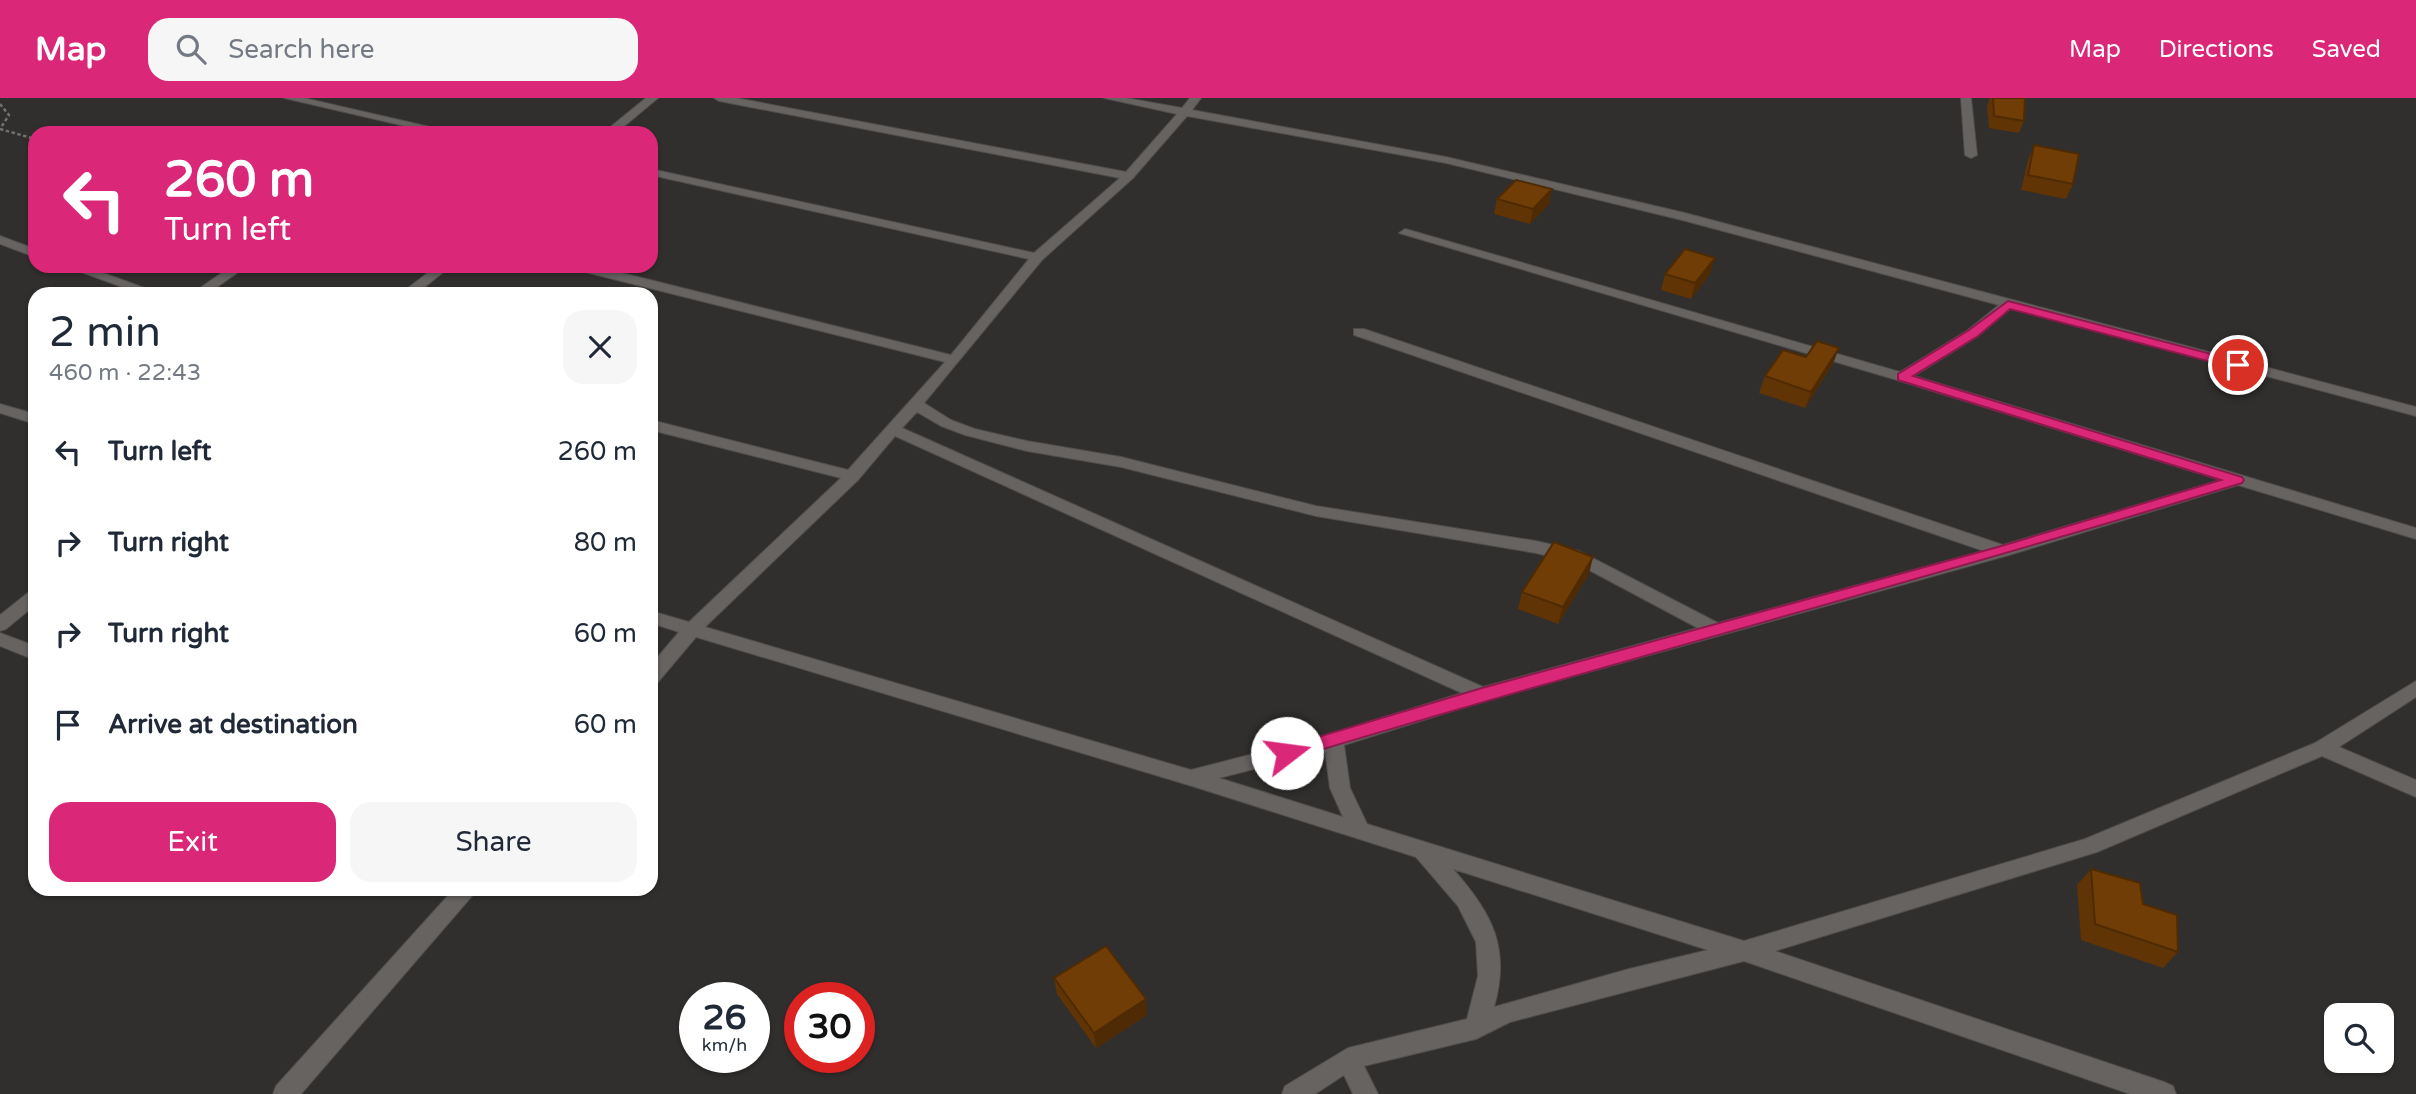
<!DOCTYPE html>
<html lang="en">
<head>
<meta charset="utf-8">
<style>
	body { margin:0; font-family:"Varela Round",sans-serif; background:#f6f6f7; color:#1f2937; height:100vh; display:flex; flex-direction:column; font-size:26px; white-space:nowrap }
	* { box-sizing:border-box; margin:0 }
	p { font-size:23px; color:#747a83 }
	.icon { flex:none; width:38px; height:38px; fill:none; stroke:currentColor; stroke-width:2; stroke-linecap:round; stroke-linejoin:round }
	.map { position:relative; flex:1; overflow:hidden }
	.panel { position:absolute; left:28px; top:189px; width:630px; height:609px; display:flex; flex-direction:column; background:#fff; border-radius:21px; box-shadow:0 2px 5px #0004 }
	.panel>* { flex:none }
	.hud { position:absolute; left:28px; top:28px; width:630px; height:147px; border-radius:21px; box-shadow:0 2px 5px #0004; background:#db2777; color:#fff; overflow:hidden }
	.controls { position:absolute; left:2324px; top:905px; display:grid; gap:14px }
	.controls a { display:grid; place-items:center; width:70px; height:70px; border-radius:14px; background:#fff; box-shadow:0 2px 5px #0004; font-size:35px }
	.speed { position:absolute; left:679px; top:884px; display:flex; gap:14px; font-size:35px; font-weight:700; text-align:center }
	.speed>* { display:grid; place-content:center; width:91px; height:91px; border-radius:50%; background:#fff; box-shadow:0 2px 5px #0004; line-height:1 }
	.speed small { font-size:18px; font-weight:400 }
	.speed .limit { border:10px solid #d22; background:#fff; color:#111 }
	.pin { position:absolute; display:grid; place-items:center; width:60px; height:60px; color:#fff; margin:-30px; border:4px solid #fff; border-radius:50%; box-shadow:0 2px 7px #0007 }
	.me { position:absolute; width:77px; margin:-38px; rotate:75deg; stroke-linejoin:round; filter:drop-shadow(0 0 5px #0008) }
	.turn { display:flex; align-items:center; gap:24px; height:147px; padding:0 21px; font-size:32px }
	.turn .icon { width:91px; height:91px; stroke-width:2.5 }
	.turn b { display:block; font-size:49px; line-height:60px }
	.round { display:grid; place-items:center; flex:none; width:74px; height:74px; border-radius:21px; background:#f6f6f7 }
	.summary { display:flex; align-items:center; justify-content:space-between; height:119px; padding:0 21px }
	h1 { font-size:42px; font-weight:600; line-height:52px }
	.cta { display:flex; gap:14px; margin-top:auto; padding:14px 21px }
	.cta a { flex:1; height:80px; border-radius:21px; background:#db2777; color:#fff; font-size:28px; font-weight:600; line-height:80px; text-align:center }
	.cta a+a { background:#f6f6f7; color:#1f2937 }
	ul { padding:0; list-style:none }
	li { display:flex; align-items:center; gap:21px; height:91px; padding:0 21px }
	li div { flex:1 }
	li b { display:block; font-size:26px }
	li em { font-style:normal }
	header { display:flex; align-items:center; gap:42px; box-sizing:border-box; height:98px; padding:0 35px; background:#db2777; color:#fff }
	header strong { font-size:33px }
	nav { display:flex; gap:38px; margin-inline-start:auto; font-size:24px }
	.search { width:490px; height:63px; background:#f6f6f7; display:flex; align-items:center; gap:18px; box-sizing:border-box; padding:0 24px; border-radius:21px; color:#747a83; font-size:26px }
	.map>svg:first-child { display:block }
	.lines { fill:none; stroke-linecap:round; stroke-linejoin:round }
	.minor-casing { stroke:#4f4d4b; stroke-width:2 }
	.path { stroke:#73716f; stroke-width:2.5; stroke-dasharray:3.5 2.5; stroke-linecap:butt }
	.minor { fill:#666361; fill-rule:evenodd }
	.wall { fill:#603405 }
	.shaded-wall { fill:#4e2b04 }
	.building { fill:#703d06; stroke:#4e2b04; stroke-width:2 }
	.route { fill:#db2777; stroke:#8e194d; stroke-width:2 }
</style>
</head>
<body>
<header>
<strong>Map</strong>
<div class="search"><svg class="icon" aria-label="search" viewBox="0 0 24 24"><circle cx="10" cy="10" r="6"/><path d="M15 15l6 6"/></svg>Search here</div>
<nav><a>Map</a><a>Directions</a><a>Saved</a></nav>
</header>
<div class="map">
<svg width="2416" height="996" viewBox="0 0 2416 996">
	<rect width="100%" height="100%" fill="#312f2d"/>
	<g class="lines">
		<defs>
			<path id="minor" d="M284 0H304L456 35H435Z
				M646 0H658L616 35H603Z
				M714 0H736L1126 74 1177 16 1104 0H1126L1182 10 1190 0H1201L1192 12 1446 59 1685 115 2416 309V318L2011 210 1978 238 1914 278 2416 430V441L2238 387 2009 457 1484 603 1344 647 1350 690 1367 726 1744 843 2085 741 2315 645 2416 583V599L2339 649 2416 682V699L2322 658 2097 754 1775 853 2164 984 2173 988 2176 996H2130L1744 863 1510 924 1476 941 1364 968 1378 996H1353L1344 977 1315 996H1282L1285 988 1348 950 1467 921 1478 878 1476 844 1458 808 1416 759 1192 688 696 539 658 584 651 586V567L679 534 651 525V513L689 524 841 380 651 332V322L848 372 945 264 573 171 572 168H594L951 257 1029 161 651 77V71L1034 155 1120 80 719 3ZM1187 18 1446 65 1682 122 1999 207 1968 232 1900 274 1409 132 1405 131 1399 135 1897 282 2221 382 2003 447 1364 231H1354V237L1984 453 1718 525 1579 453 1536 443 1316 408 1121 359 1027 343 975 331 951 322 924 305 1042 162 1133 80ZM917 314 941 328 965 337 1027 353 1121 369 1316 418 1536 455 1574 464 1698 530 1483 589 902 330ZM895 338 1462 595 1334 635 1191 672 705 529 858 382ZM1325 653 1330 690 1343 719 1219 680ZM1453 771 1708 852 1629 871 1494 909C1511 850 1492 815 1453 771Z
				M1961 0H1971L1977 57 1971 60 1965 57Z
				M0 138 35 151V159L0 146Z
				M65 168H84L161 196H141Z
				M232 168H247L207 196H191Z
				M437 168H451L416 196H400Z
				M0 306 35 316V326L0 315Z
				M35 492V507L6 531 0 533V517L29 494Z
				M0 535 35 548V562L0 548Z
				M454 791H478L301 996H273L276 988Z"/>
		</defs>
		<use href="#minor" class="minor-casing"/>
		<path class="path" d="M0 6 9 17 0 31
			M0 31 35 41"/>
		<use href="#minor" class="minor"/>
	</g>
	<path class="wall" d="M1990 0H2025L2024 23 2019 35 1989 30 1987 8Z
		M2034 47 2073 86 2066 101 2021 92 2028 62Z
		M1552 91 1549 106 1530 126 1494 116 1497 101Z
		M1665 176H1710L1691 201 1661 192Z
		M1806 259 1833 266 1805 310 1759 295 1765 278Z
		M1589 476 1558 526 1518 511 1522 494Z
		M2091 771 2143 806 2178 854 2163 870 2081 842 2077 787Z
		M1054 880 1147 917 1096 950 1057 896Z"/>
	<path class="shaded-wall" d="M1552 91 1549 106 1530 126 1533 111Z
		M1715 160 1710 176 1691 201 1695 185Z
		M1839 250 1833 266 1805 310 1811 294Z
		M1593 459 1589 476 1558 526 1563 509Z
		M1146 901 1147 917 1096 950 1094 935Z"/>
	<path class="building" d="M1993 0H2025L2024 23 1994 18Z
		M2034 47 2079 56 2073 86 2028 77Z
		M1516 82 1552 91 1533 111 1497 101Z
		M1685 151 1715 160 1695 185 1665 176Z
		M1817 243 1839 250 1811 294 1765 278 1783 252 1806 259Z
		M1554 444 1593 459 1563 509 1522 494Z
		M2091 771 2140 785 2143 806 2177 817 2178 854 2095 826Z
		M1106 848 1146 901 1094 935 1054 880Z"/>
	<path class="route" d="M2008 203 2242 264 2244 267 2238 271 2010 211 1978 238 1913 278 2242 379 2244 382 2242 385C1925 482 1604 566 1287 662L1281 660 1278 655 1281 650 1482 590 1998 449 2221 382 1898 282V276L1969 232Z"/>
</svg>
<div class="controls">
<a><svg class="icon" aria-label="search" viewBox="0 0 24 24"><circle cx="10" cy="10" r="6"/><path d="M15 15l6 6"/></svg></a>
</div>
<div class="speed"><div>26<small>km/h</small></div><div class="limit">30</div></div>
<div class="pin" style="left:2238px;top:267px;background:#d93025"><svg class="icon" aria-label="arrive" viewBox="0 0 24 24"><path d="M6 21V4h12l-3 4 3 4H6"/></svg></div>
<svg class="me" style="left:1287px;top:655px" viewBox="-20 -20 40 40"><circle r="19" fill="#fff"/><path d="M0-13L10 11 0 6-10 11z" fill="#db2777"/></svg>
<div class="hud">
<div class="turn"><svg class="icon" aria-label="left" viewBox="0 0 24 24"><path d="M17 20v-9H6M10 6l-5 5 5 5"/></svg><div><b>260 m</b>Turn left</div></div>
</div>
<section class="panel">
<div class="summary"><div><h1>2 min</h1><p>460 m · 22:43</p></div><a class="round"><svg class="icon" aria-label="close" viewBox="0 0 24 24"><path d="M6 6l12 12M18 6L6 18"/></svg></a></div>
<ul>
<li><svg class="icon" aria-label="left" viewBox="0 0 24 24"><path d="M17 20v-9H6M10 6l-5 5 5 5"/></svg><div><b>Turn left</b></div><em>260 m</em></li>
<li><svg class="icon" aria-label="right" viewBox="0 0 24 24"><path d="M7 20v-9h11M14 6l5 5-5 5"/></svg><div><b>Turn right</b></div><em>80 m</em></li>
<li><svg class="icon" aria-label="right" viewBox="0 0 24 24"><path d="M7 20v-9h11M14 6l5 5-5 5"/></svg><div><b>Turn right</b></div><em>60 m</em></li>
<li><svg class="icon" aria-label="arrive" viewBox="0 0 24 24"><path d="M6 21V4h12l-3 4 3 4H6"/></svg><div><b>Arrive at destination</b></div><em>60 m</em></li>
</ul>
<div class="cta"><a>Exit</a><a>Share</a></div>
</section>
</div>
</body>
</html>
